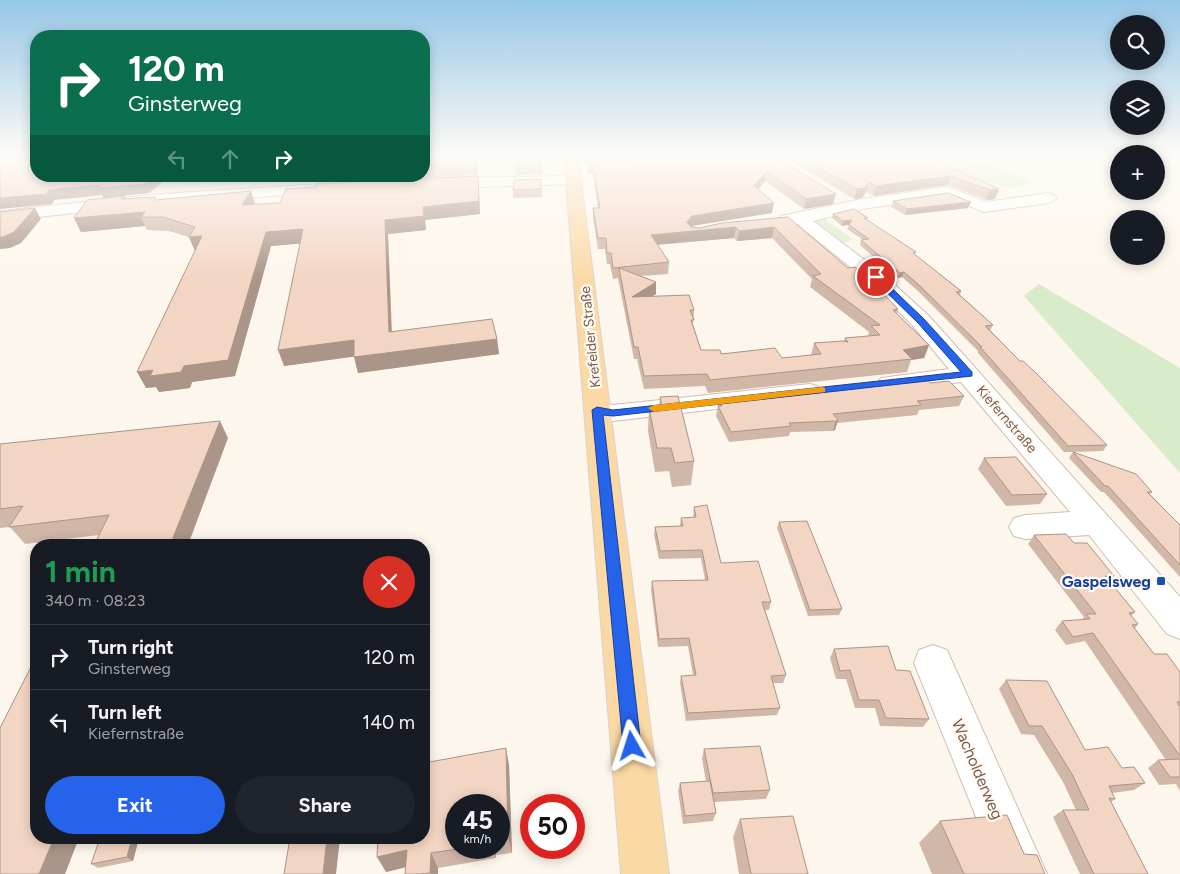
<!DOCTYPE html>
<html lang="en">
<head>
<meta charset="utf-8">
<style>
	body { margin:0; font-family:Figtree,sans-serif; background:#20242c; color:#f1f3f6; height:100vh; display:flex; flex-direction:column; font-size:19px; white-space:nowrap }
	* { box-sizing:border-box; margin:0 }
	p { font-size:16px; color:#9ea1a6 }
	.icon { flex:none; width:28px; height:28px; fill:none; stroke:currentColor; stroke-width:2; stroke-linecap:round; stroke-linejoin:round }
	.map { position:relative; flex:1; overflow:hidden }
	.sheet { position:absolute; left:30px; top:539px; width:400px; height:305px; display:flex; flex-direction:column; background:#171b24; border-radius:20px; box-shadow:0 2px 12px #0003 }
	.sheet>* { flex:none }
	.guide { position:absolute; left:30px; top:30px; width:400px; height:152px; border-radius:20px; box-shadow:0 2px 12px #0003; background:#0b6e4f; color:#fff; overflow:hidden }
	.fabs { position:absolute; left:1110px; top:15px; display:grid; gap:10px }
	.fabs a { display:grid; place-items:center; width:55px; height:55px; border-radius:50%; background:#171b24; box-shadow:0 2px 12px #0003; font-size:25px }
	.speed { position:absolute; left:445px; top:794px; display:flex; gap:10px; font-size:25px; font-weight:700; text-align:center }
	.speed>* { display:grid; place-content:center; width:65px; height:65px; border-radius:50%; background:#171b24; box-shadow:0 2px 12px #0003; line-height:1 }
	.speed small { font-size:12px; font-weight:400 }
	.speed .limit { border:8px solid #d22; background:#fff; color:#111 }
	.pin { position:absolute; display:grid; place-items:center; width:42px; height:42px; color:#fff; margin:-21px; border:2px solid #fff; border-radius:50%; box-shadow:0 1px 5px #0007 }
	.me { position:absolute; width:55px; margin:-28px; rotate:354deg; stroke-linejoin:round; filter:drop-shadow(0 0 4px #0008) }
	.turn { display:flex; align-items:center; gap:18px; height:105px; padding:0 15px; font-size:22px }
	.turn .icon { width:65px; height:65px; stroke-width:2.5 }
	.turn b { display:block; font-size:35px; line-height:42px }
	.lanes { display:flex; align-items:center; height:48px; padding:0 15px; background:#0003; justify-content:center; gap:25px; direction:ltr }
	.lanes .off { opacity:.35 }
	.round { display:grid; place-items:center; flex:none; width:52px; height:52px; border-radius:26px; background:#20242c }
	.overview { display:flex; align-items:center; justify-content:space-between; height:85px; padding:0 15px }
	h1 { font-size:30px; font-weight:700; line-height:38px; color:#1e9e55 }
	.cta { display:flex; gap:10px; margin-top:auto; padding:10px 15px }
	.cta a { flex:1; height:58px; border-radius:30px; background:#2563eb; color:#fff; font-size:20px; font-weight:700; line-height:58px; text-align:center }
	.cta a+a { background:#20242c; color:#f1f3f6 }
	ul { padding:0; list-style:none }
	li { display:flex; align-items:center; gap:15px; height:65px; padding:0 15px; border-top:1px solid #363941 }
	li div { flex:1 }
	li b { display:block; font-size:19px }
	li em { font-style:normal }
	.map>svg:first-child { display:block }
	.green { fill:#d8ecc9 }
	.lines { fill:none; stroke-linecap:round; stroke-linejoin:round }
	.minor-casing { stroke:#d1beb0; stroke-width:2 }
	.major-casing { stroke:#dad1cd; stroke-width:2 }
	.minor { fill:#fff; fill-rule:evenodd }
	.major { fill:#fbd9a5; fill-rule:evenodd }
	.wall { fill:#d1b7a8; fill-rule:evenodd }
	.shaded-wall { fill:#aa9588 }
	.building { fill:#f3d5c3; stroke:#aa9588 }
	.route { fill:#2563eb; stroke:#184099 }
	.slow { fill:#f59e0b }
	.transit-dot { fill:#1a4fb4; stroke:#fffaf3; stroke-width:2 }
	.labels { text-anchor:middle; stroke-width:4.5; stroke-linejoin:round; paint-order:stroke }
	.street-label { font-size:14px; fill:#7a5c4d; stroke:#fffaf3 }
	.near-transit-label { font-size:16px; font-weight:bold; fill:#164399; stroke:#fffaf3; text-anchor:end }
	.near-street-label { font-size:16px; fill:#7a5c4d; stroke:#fffaf3 }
</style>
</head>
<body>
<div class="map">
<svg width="1180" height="874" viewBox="0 0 1180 874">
	<rect width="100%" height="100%" fill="#fdf6ec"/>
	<path class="green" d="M984 163 1036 182 1010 188 942 171Z
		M822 217 852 239 842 244 814 223 815 218Z
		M1039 284 1180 368V473L1024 296Z"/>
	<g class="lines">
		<defs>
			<path id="minor" d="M573 176 581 181 578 184 442 188 434 183 442 178Z
				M322 184 327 186 330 189 327 192 161 204 0 221V211L161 194Z
				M948 187 986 202 1049 193 1057 198 1049 203 984 212 946 197 862 209 813 221 882 273 929 316 1180 597V639L1167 634 1089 535 1025 539 1014 536 1009 527 1014 518 1025 515 1070 512 961 382 890 390 881 388 878 383 881 378 949 369 913 326 868 281 797 224H781L779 220 781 216 862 199Z
				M810 384 819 387 823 392 819 397 613 421 588 416 584 410 588 404 597 402 613 405Z
				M933 645 947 650 1047 874H999L914 663 919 650Z"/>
			<path id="major" d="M564 157H578L669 874H621Z"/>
		</defs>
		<use href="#minor" class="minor-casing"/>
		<use href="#major" class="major-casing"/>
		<use href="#minor" class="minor"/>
		<use href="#major" class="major"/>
	</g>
	<path class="wall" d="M424 157H477L478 169 476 175 317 183 316 176H424Z
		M514 157H542V174L516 175Z
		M776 157 836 194 833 204 804 209 765 181 758 189 772 213 691 226 699 228 788 217 848 268 898 309 897 314 929 345 924 358 911 360 907 372 708 393 705 386 644 389 637 359H634L618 278 613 279 610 264H607L605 249H598L593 218V208H598L593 174 587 173V164ZM734 238 737 241 772 238 812 279 810 287 869 332 868 336 845 338 844 341 814 343 811 355 782 358 721 354 701 350 693 324 694 310 651 296 656 294V282L640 276 668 274 669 262 658 245Z
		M784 157H937L953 171 999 189 995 199 986 200 948 185 874 196 866 192 862 198 854 199Z
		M36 176H211L210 177 167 178 149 193 103 198 102 195 73 198 54 200 52 204Z
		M478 176 480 214 425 220 426 230 388 234 392 331 497 339 499 354 358 373 354 356 284 366 300 243 271 246 235 376 192 382 190 388 159 392 156 387 146 388 195 251 189 237 169 231 147 230 145 226 81 232 74 218 125 196 126 199 155 197 156 200 255 204V205L280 203Z
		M542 187V197L513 198V190Z
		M893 201 968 208 905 215 891 207Z
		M833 214 867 220 915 255 961 291 960 295 993 325 990 330 1020 361 1107 445 1103 451 1073 452 1152 492 1150 494 1180 525V577L1104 492H1101L1069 458 1073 452H1064L978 353V351L917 290 902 277 898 278 860 245 861 240H863L847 229 849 225 842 226 832 218Z
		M931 383 964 396 959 406 919 410 917 415 837 423 835 430 833 431 790 432 789 436 729 442 716 416 719 401Z
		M660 397 694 461 691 485 672 487 669 471 655 472 648 431 649 408 659 407Z
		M228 438 99 535 25 544 10 527 0 528V444Z
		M984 458 1047 494 1040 504 1006 506 978 469Z
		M694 507 721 563 771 602 769 610H765L786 675 783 683H773L780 708 777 715 686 721 680 683 681 676 693 675 688 646 658 647 651 589 652 581 705 580 701 558 659 559 654 535 655 527 680 526 681 518H693Z
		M779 522 842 609 839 615 808 616 777 528Z
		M1034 535 1074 543 1114 576 1109 581 1135 612 1131 616 1138 624 1135 628 1154 654 1180 672V791L1176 784 1159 785 1148 768 1158 760H1166L1085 641 1066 645 1055 630 1062 621 1082 620 1084 617 1028 544Z
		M834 649 896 670 929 719 923 727 880 726 875 708H855L846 679H836L830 658Z
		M1006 680 1085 750 1122 768 1145 783 1134 790 1112 793 1115 799 1111 802 1148 874H1080L1053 817 1063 810H1076L1063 782 1034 735 1021 734 999 689Z
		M704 749 770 790 766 799 714 802 716 813 713 821 683 824 678 791 680 783 706 781 702 759Z
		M509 765 512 853 496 855V858L438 868V874H405L406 867 386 872ZM499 805V848H456Z
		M740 819 808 874H739L733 837Z
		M940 821 1024 854 1045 874H932L919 843Z
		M100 838H139L133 861 98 868 91 864Z"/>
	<path class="shaded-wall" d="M477 157 478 169 476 175 475 163Z
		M585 157H625L585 162Z
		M767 171 765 181 753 196 754 186Z
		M154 176H166L167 178 149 193 103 198 102 195 73 198 54 200 52 204 0 209V198L49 190Z
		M478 176 480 214 425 220 426 230 388 234 392 348 389 332 385 220 423 207Z
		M951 176 948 185 874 196 876 186Z
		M869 182 866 192 862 198 854 199 857 189Z
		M999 189 995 199 986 200 990 190Z
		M251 191 255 204 247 219 242 205Z
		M836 194 833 204 804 209 806 199Z
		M971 202 968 208 905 215 907 209Z
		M774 203 772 213 691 226 687 231 736 227 734 238 650 245 651 235 692 216Z
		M35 208 41 219 21 243 10 248 0 249V237Z
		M145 212 141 217 145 226 81 232 74 218Z
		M852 220 851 224 842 226 843 221Z
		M774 227 772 238 737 241 739 231Z
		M303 229 307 243 271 246 235 376 192 382 190 388 159 392 156 387 146 388 137 372 184 366 266 232Z
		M202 236 195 251 189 237Z
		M904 272 902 277 898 278 900 273Z
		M656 282V294L632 309V297Z
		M497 339 499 354 358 373 354 357Z
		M354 340 359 356 284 366 278 350Z
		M929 345 924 358 911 360 912 359 903 350Z
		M838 420 835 430 833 431 836 421Z
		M220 421 228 438 188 545H170Z
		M506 748 509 765 512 853 508 838Z
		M54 838H79L65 874H39Z
		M132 838H139L133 861 127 857Z
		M327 838H340L336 874H323Z
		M493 848H494L496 855V858Z
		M407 850 415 865 386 872 377 857Z
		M431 853 438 868V874H431L430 873Z"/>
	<path class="building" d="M6 157H36V176H154L145 184 98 188 101 185 68 188 49 190 46 194 0 198V165Z
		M424 157H476L475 163 424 165Z
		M655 157H776L836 194 806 199 767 171 754 186 774 203 692 216 687 222 691 227 699 228 722 223 788 217 848 268 855 267 873 283 898 309 893 310 929 345 903 350 912 359 710 380 707 374 644 376 638 347H634L619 268 656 282 632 297 689 295 694 310H690L694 320H691L701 350H720L721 354 775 348 782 358 821 354 814 343 843 341 848 342 845 338 880 335 871 326 880 325 813 276 821 274 774 227 739 231 736 227 651 235 669 262 613 268 611 253H607L606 238H598L593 208H600L593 165 587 164Z
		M801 157H937L953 171 957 170 999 189 990 190 951 176 876 186 869 182 865 188 857 189Z
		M478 176 479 201 423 207 424 216 385 220 389 332 492 319 497 339 354 357V340L278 350 303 229 266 232 228 360 184 366 181 372 150 376 153 370 137 372 202 236 189 237 195 227 163 217H141L145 212 74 218 87 200 125 196 121 199 155 197V200L251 191 242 205 280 203 286 189 315 187V184Z
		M541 179V189L513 190 514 180Z
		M948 193 971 202 907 209 893 201Z
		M35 208 14 232 3 237H0V212Z
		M854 209 868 218H864L916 252 913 253 961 291 956 292 993 325 985 326 1020 361H1023L1037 374 1107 445 1068 446 980 347H982L919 285 904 272 900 273 861 240 869 239 849 225 852 220 843 221 833 214Z
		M926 379 931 383 949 381 964 396 917 401 921 405 833 414 838 420 836 421 789 423 791 426 731 432 718 406H722L719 401Z
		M678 396 694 461 675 463 671 448H657L649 408 662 407 660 397Z
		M220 421 170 545H94L109 515 9 527 23 506 0 509V444Z
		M1073 452 1136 474 1152 492H1147L1180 525V565L1108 486H1105Z
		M1016 457 1047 494 1012 495 984 458Z
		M707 505 721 563 758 561 771 602H762L786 675 771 676 780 708 688 713 681 676 696 675 689 638 659 639 652 581 708 580 702 550 660 551 655 527 683 526 681 518 696 517 694 507Z
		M807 521 842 609 810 610 779 522Z
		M1066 534 1074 543H1087L1114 576H1105L1135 612 1129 613 1138 624 1132 625 1154 654H1167L1180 672V702H1177L1180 707V756L1093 633 1073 637 1062 621 1090 619 1086 614H1096L1034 535Z
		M888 646 896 670 910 671 929 719 886 718 879 700H859L850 670 840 671 834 649Z
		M36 657V838H54L39 874H0V728Z
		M1006 680 1047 681 1085 750 1108 747 1122 768 1134 767 1145 783 1109 786 1115 799 1109 798 1148 874H1094L1063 810H1089L1072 774 1042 726H1029Z
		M760 746 770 790 713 793 704 749Z
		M506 748 508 838 499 839V805H456V848H464L431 853 430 873 420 874H405L407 850 377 857 378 838H424V763Z
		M1180 759V777H1170L1158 760Z
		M710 781 716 813 685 816 680 783Z
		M1007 815 1024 854 1037 855 1045 874H964L940 821Z
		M793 816 808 874H751L740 819Z
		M100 838H132L127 857 91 864Z
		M290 838H327L323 874H284Z"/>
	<linearGradient id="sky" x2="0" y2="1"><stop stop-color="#97c7e8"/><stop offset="0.56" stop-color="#fefbf6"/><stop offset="1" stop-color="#fefbf6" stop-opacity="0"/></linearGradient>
	<rect width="1180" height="280" fill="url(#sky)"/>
	<path class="route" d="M873 275H878L924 319 972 372V376L613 416 603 415 641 746 638 752 632 755 626 752 623 746 592 410 597 407 613 410 961 372 918 323 873 279Z"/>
	<path class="slow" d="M822 387 825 388V392L654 412 648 408 654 405Z"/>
	<rect class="transit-dot" x="1156" y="576" width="10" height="10" rx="2.5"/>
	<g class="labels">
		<g class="street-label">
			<text transform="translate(590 337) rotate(-96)" y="5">Krefelder Straße</text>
			<text transform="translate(1007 419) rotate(49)" y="5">Kiefernstraße</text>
		</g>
		<g class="near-transit-label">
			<text x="1151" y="587">Gaspelsweg</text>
		</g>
		<g class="near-street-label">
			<text transform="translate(978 769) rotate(67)" y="6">Wacholderweg</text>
		</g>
	</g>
</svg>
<div class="fabs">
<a><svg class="icon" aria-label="search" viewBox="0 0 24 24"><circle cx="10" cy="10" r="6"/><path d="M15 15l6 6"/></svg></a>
<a><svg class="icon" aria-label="layers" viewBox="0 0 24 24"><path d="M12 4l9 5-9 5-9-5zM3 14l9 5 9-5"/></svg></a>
<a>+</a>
<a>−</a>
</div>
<div class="speed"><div>45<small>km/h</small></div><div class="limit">50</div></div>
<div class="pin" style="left:876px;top:277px;background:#d93025"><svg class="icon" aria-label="arrive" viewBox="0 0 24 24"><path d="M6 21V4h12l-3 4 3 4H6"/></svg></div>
<svg class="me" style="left:632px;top:746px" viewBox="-20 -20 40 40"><path d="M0-17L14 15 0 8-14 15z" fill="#2563eb" stroke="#fff" stroke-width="4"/></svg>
<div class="guide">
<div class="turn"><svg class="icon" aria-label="right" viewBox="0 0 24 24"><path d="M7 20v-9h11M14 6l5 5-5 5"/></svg><div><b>120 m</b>Ginsterweg</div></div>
<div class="lanes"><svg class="icon off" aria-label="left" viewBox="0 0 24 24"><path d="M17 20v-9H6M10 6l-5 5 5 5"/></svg><svg class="icon off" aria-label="ahead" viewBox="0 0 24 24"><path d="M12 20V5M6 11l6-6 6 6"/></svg><svg class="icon" aria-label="right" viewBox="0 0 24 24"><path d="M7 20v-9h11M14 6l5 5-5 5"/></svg></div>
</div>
<section class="sheet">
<div class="overview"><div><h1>1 min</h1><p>340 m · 08:23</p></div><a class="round" style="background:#d93025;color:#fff"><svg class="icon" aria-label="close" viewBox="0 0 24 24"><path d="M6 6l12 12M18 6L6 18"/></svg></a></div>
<ul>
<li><svg class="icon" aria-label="right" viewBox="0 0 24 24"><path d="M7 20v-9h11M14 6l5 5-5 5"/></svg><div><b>Turn right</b><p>Ginsterweg</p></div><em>120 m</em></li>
<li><svg class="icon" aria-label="left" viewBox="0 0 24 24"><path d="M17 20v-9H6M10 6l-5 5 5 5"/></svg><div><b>Turn left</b><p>Kiefernstraße</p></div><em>140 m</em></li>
</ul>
<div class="cta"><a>Exit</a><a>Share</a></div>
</section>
</div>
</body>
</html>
